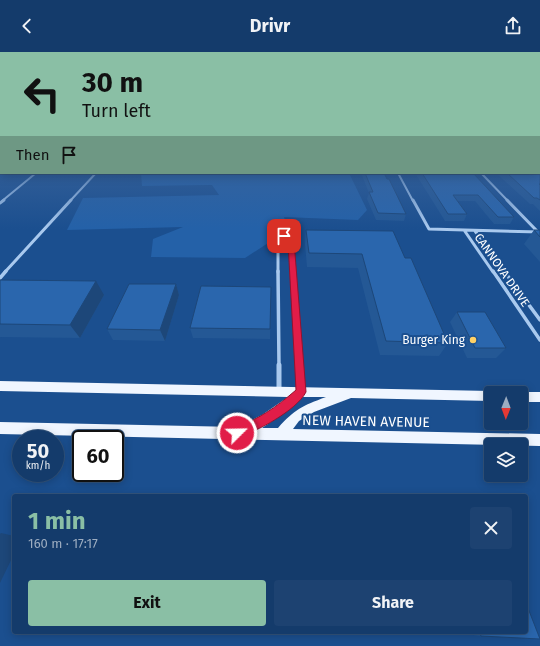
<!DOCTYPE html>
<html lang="en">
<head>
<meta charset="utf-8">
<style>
	body { margin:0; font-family:"Fira Sans",sans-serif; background:#1d4271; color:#f1f3f6; height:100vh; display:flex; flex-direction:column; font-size:15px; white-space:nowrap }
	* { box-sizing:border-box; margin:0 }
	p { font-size:13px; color:#9dadc1 }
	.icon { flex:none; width:22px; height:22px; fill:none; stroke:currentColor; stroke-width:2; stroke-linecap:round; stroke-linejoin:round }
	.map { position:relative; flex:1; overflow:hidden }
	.drawer { position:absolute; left:12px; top:442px; width:516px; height:140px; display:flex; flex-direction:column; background:#143b6b; border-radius:4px; box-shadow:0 2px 10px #0003,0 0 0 1px #33557e }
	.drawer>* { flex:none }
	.guide { position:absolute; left:0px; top:0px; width:540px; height:122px; box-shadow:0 2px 10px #0003,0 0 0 1px #33557e; background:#8abfa5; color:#111; overflow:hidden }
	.needle { width:26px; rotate:181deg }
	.fabs { position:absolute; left:484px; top:334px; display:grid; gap:8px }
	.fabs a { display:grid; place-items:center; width:44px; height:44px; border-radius:4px; background:#143b6b; box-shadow:0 2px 10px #0003,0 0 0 1px #33557e; font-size:20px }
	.speed { position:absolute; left:12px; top:378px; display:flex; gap:8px; font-size:20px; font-weight:700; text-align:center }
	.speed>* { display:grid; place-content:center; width:52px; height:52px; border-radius:50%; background:#143b6b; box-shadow:0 2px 10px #0003,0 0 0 1px #33557e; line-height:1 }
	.speed small { font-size:10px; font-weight:400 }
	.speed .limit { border:2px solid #111; border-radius:6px; background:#fff; color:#111 }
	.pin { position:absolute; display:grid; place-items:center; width:34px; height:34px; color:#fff; margin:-17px; border-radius:8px; box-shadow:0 2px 6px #0006 }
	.me { position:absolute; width:44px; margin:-22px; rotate:67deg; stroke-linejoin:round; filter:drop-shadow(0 0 3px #0008) }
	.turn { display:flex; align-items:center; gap:14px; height:84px; padding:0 16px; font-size:18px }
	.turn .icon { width:52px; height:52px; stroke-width:2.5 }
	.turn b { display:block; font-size:28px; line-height:34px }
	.then { display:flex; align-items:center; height:38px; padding:0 16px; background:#0003; gap:8px; font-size:15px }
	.round { display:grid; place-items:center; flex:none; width:42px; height:42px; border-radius:4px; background:#1d4271 }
	.headline { display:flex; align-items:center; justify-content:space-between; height:68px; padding:0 16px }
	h1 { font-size:24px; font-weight:700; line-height:30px; color:#8abfa5 }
	.cta { display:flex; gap:8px; margin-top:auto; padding:8px 16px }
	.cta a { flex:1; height:46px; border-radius:4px; background:#8abfa5; color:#111; font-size:16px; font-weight:700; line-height:46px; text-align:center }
	.cta a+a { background:#1d4271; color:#f1f3f6 }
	header { display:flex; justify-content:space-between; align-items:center; height:52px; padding:0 16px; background:#143b6b; font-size:18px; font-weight:700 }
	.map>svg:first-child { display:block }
	.green { fill:#2461a8 }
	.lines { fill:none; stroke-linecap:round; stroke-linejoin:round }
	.minor-far3 { stroke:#a9c9ee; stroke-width:2 }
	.minor-far2 { stroke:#a9c9ee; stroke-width:3 }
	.minor-far1 { stroke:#a9c9ee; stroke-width:3.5 }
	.minor { stroke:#a9c9ee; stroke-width:5 }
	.tertiary { fill:#a9c9ee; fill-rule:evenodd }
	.primary { fill:#f0f6ff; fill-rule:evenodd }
	.wall { fill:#245895 }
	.shaded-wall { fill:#1d4779 }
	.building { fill:#2a66ad; stroke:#1d4779 }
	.route { fill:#e11d48; stroke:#92132f }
	.poi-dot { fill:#ffd166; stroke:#1b4f8f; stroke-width:1.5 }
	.labels { text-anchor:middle; stroke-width:4; stroke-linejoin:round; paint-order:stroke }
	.street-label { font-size:12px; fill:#fff; stroke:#1b4f8f }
	.poi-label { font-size:12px; fill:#fff; stroke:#1b4f8f; text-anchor:end }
	.near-street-label { font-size:14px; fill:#fff; stroke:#1b4f8f }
</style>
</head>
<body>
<header><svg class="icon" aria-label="back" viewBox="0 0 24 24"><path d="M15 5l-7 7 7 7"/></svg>Drivr<svg class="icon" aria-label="share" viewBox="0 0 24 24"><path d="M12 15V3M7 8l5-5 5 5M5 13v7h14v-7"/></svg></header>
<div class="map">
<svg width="540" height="594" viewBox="0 0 540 594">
	<rect width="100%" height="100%" fill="#1b4f8f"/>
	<path class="green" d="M141 121H349L367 158 358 168 284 165 288 178 245 206 151 205 153 187 183 175 67 178 83 146 219 143 212 133 142 134Z"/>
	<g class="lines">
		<path class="minor-far3" d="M398 121 413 149
			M481 121 508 149
			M2 149 36 121
			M70 149 96 121"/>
		<path class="minor-far2" d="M413 148 429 177 540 180
			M507 148 538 180
			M0 151 4 148
			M464 178 493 220
			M475 179 505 220
			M5 220 71 148
			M278 220V189L284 184 291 189 293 220"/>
		<path class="minor-far1" d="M278 219 279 314
			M293 219 299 314
			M493 219 540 288
			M504 219 540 268
			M0 226 6 219"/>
		<path class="minor" d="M279 313V339
			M299 313 301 339"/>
		<path class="tertiary" d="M539 103H540V105H539Z"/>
		<path class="primary" d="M0 329 491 339 495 341H491V349L351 346 314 360 299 369 293 377 540 382V394L0 382V370L238 375 262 363 288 345 0 339ZM303 345H326C302 354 295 357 278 376H262L284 361Z
			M521 340H540V350H521V341H518Z"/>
	</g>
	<path class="wall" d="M0 94H1V105H0Z
		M540 107V159L533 152H530L496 121H539Z
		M361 121H384L406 162 404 169 376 168 367 147 369 141Z
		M415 121H473L514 165 510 172H494L475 149H458L467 162 464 169H445Z
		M306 178 405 206 448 291 439 304 380 303 358 216 307 215 305 192Z
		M534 178H540V210L524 192Z
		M0 228 104 243 80 286 0 285Z
		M176 232 179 243 165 289 113 288 107 277Z
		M271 235 270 287 193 286 190 276Z
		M457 260 506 296 496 306H467L450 270Z
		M466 580H526L481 584 466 582Z"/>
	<path class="shaded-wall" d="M96 229 104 243 80 286 70 273Z
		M176 232 179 243 165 289 160 278Z
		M1 481 14 484V502L0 531V482Z"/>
	<path class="building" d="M539 106 540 107V132H539L540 133V148L537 146H534L507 121H539Z
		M365 121H384L387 127H389L406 162 378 161 369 140H373Z
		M422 121H473L514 165H498L478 143H453L467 162H448Z
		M306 178 393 179 405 206H411L448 291 386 289 362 202 309 201Z
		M534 178H540V185Z
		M0 228 96 229 70 273 0 272Z
		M129 232H176L160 278 107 277Z
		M201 234 271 235 270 277 190 276Z
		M457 260H485L506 296H475Z
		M526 551 540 587 481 584 479 580H526Z"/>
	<linearGradient id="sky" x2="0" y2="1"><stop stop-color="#0f2b4f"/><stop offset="0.53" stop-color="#39639b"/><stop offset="1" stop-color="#39639b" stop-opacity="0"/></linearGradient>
	<rect width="540" height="177" fill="url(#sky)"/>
	<path class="route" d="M284 183 294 189 306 340C296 359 257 379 237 386L233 385 231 381 233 377C260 366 274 357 296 338L288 190 281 184Z"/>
	<circle class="poi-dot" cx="473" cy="288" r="4"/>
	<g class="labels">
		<g class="street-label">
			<text transform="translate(502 218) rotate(55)" y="4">CANNOVA DRIVE</text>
		</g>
		<g class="poi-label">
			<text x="465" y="292">Burger King</text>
		</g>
		<g class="near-street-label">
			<text transform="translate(366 369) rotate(1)" y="5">NEW HAVEN AVENUE</text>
		</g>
	</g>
</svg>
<div class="fabs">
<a><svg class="needle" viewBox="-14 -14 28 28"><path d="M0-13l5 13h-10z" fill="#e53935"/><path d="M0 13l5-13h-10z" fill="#9dadc1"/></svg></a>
<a><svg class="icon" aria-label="layers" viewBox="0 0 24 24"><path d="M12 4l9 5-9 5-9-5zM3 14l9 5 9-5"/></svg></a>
</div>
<div class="speed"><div>50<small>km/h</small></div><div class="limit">60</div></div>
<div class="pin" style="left:284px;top:184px;background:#d93025"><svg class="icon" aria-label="arrive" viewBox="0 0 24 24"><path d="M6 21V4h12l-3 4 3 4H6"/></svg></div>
<svg class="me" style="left:237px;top:381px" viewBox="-20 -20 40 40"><circle r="17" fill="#e11d48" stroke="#fff" stroke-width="3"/><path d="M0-11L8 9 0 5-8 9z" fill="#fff"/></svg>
<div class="guide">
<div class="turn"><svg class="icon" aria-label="left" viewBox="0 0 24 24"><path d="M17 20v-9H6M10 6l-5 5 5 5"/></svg><div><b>30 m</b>Turn left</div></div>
<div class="then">Then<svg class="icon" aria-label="arrive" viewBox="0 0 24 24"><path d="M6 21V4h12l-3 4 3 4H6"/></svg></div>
</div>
<section class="drawer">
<div class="headline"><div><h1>1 min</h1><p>160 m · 17:17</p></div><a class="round"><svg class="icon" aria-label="close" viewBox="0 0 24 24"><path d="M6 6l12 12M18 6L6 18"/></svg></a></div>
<div class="cta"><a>Exit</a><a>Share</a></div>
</section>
</div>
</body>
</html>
